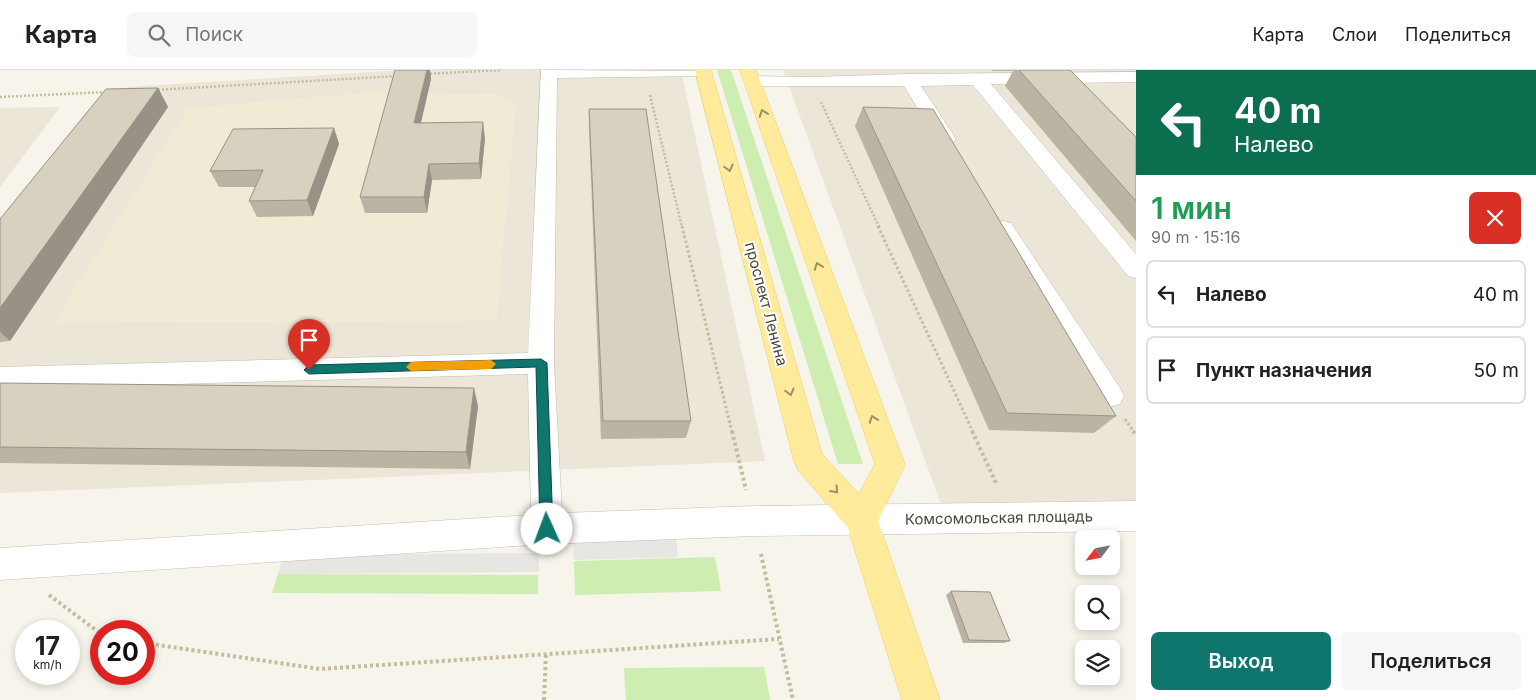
<!DOCTYPE html>
<html lang="ru">
<head>
<meta charset="utf-8">
<style>
	body { margin:0; font-family:Inter,sans-serif; background:#f6f6f6; color:#202124; height:100vh; display:flex; flex-direction:column; font-size:19px; white-space:nowrap }
	* { box-sizing:border-box; margin:0 }
	p { font-size:16px; color:#757577 }
	.icon { flex:none; width:28px; height:28px; fill:none; stroke:currentColor; stroke-width:2; stroke-linecap:round; stroke-linejoin:round }
	.map { position:relative; flex:1; overflow:hidden }
	.side { display:flex; flex-direction:column; background:#fff; width:400px }
	.side>* { flex:none }
	.guide { background:#0b6e4f; color:#fff; overflow:hidden }
	.needle { width:32px; rotate:238deg }
	.buttons { position:absolute; left:1075px; top:460px; display:grid; gap:10px }
	.buttons a { display:grid; place-items:center; width:45px; height:45px; border-radius:8px; background:#fff; box-shadow:0 2px 8px #0003; font-size:25px }
	.speed { position:absolute; left:15px; top:550px; display:flex; gap:10px; font-size:25px; font-weight:700; text-align:center }
	.speed>* { display:grid; place-content:center; width:65px; height:65px; border-radius:50%; background:#fff; box-shadow:0 2px 8px #0003; line-height:1 }
	.speed small { font-size:12px; font-weight:400 }
	.speed .limit { border:8px solid #d22; background:#fff; color:#111 }
	.pin { position:absolute; display:grid; place-items:center; width:42px; height:42px; color:#fff; margin:-51px -21px; border-radius:50% 50% 50% 0; rotate:-45deg; box-shadow:0 0 5px #0007 }
	.pin .icon { rotate:45deg }
	.me { position:absolute; width:55px; margin:-28px; rotate:358deg; stroke-linejoin:round; filter:drop-shadow(0 0 4px #0008) }
	.turn { display:flex; align-items:center; gap:18px; height:105px; padding:0 15px; font-size:22px }
	.turn .icon { width:65px; height:65px; stroke-width:2.5 }
	.turn b { display:block; font-size:35px; line-height:42px }
	.round { display:grid; place-items:center; flex:none; width:52px; height:52px; border-radius:8px; background:#f6f6f6 }
	.headline { display:flex; align-items:center; justify-content:space-between; height:85px; padding:0 15px }
	h1 { font-size:30px; font-weight:600; line-height:38px; color:#1e9e55 }
	.action { display:flex; gap:10px; margin-top:auto; padding:10px 15px }
	.action a { flex:1; height:58px; border-radius:8px; background:#0f766e; color:#fff; font-size:20px; font-weight:600; line-height:58px; text-align:center }
	.action a+a { background:#f6f6f6; color:#202124 }
	ul { padding:0; list-style:none }
	li { display:flex; align-items:center; gap:15px; height:68px; margin:0 10px 8px; padding:0 5px; border:2px solid #e0e0e0; border-radius:8px }
	li div { flex:1 }
	li b { display:block; font-size:19px }
	li em { font-style:normal }
	header { display:flex; align-items:center; gap:30px; box-sizing:border-box; height:70px; padding:0 25px; background:#fff; border-bottom:1px solid #e0e0e0 }
	header strong { font-size:24px }
	nav { display:flex; gap:28px; margin-inline-start:auto; font-size:18px }
	.search { width:350px; height:45px; background:#f6f6f6; display:flex; align-items:center; gap:12px; box-sizing:border-box; padding:0 18px; border-radius:8px; color:#757577; font-size:19px }
	main { display:flex; flex:1; min-height:0 }
	.map>svg:first-child { display:block }
	.residential { fill:#ebe6d8 }
	.education { fill:#f0ebd4 }
	.green { fill:#cdedb1 }
	.parking { fill:#e8e6e2 }
	.lines { fill:none; stroke-linecap:round; stroke-linejoin:round }
	.minor-casing { stroke:#c3bdac; stroke-width:1 }
	.major-casing { stroke:#edcf62; stroke-width:1 }
	.path-far2 { stroke:#c6bb9c; stroke-width:2.5; stroke-dasharray:2 2; stroke-linecap:butt }
	.path-far1 { stroke:#c6bb9c; stroke-width:3; stroke-dasharray:2.5 2.5; stroke-linecap:butt }
	.path { stroke:#c6bb9c; stroke-width:4; stroke-dasharray:3 3; stroke-linecap:butt }
	.minor { fill:#fff; fill-rule:evenodd }
	.major { fill:#ffeb9b; fill-rule:evenodd }
	.wall { fill:#bbb4a4 }
	.shaded-wall { fill:#989286 }
	.building { fill:#d9d1bf; stroke:#989286 }
	.oneway { stroke:#9d9065 }
	.route { fill:#0f766e; stroke:#0a4d48 }
	.slow { fill:#f59e0b }
	.labels { text-anchor:middle; stroke-width:4; stroke-linejoin:round; paint-order:stroke }
	.street-label { font-size:15px; fill:#4c4538; stroke:#fff }
</style>
</head>
<body>
<header>
<strong>Карта</strong>
<div class="search"><svg class="icon" aria-label="search" viewBox="0 0 24 24"><circle cx="10" cy="10" r="6"/><path d="M15 15l6 6"/></svg>Поиск</div>
<nav><a>Карта</a><a>Слои</a><a>Поделиться</a></nav>
</header>
<main>
<div class="map">
<svg width="1136" height="630" viewBox="0 0 1136 630">
	<rect width="100%" height="100%" fill="#f6f4eb"/>
	<path class="residential" d="M403 0H681L765 391 0 423V172L127 17Z
		M783 0H1136V436L943 440Z
		M60 37 0 117V38Z"/>
	<path class="education" d="M375 22H387L386 27 427 26 428 23 497 24 516 35 496 251 53 253 188 38Z"/>
	<path class="green" d="M717 0H731L863 394H838Z
		M715 487 721 521 575 525 574 491Z
		M278 504 538 505V524L272 523Z
		M764 597 770 630H626L624 598Z"/>
	<path class="parking" d="M676 468 678 487 574 490 573 472Z
		M539 483V502L278 504 283 485Z"/>
	<g class="lines">
		<defs>
			<path id="minor" d="M541 0 712 1 709 5 703 6 557 8 554 293 562 443 754 436 1136 431V461L754 466 547 474 0 510V478L531 445 528 304 0 319V297L528 283Z
				M1136 2V12L991 14 1136 184V208L1128 206 973 15 921 16 956 69 953 73 946 75 939 73 904 16H752L746 15 743 11 746 7 752 6 812 7 908 4Z
				M1003 151 1011 153 1120 318 1124 326 1120 334 1110 337 1100 334 992 158 995 153Z"/>
			<path id="major" d="M695 0H711L822 384 859 424 875 394 740 0H756L905 395 878 451 940 630H902L848 458 798 400 794 391Z"/>
		</defs>
		<use href="#minor" class="minor-casing"/>
		<use href="#major" class="major-casing"/>
		<path class="path-far2" d="M426 4 501 0
			M154 20 398 6
			M650 25 682 157
			M0 27 106 22
			M821 32 879 157"/>
		<path class="path-far1" d="M682 156 732 362
			M878 156 973 362
			M1125 349 1134 362"/>
		<path class="path" d="M732 361 746 420
			M972 361 997 415
			M1133 361 1136 365
			M761 484 793 630
			M49 525 101 564
			M144 573 320 599 779 569
			M544 630 546 583"/>
		<use href="#minor" class="minor"/>
		<use href="#major" class="major"/>
	</g>
	<path class="wall" d="M395 0H430L431 9 421 53 485 68 481 109 432 110 427 143H365L360 127Z
		M992 0H1070L1136 67V171L1005 16 1013 1H993Z
		M158 18 168 37 10 271 0 272V149Z
		M863 37 1116 346 1094 363 989 360 855 56Z
		M589 39 691 351 686 368 601 369 589 58Z
		M334 58 339 74 313 146 257 147 249 131 255 117H219L210 101Z
		M0 313 478 336 470 399 0 393Z
		M951 521 1010 571 1004 573H963L946 525Z"/>
	<path class="shaded-wall" d="M427 0H430L431 9 417 69 414 53Z
		M158 18 168 37 10 271 0 262V238Z
		M483 52 485 68 481 109 479 93Z
		M334 58 339 74 313 146 307 130Z
		M429 94 432 110 427 143 424 127Z
		M474 318 478 336 470 399 466 382Z"/>
	<path class="building" d="M395 0H427L414 53 483 52 479 93 429 94 424 127H360Z
		M1019 0H1070L1136 67V131Z
		M158 18 0 238V149L106 19Z
		M863 37 933 39 1116 346 1007 343Z
		M589 39H646L691 351H603Z
		M334 58 307 130 249 131 263 100 210 101 233 59Z
		M0 313 474 318 466 382 0 377Z
		M951 521 990 522 1010 571 969 570Z"/>
	<defs><path id="oneway-chevron" d="M-2-3.5L2.5 0L-2 3.5" fill="none" stroke-width="1.6" stroke-linecap="round" stroke-linejoin="round" transform="scale(1.25)"/></defs>
	<g class="oneway">
		<use href="#oneway-chevron" transform="translate(763 43) rotate(-110)"/>
		<use href="#oneway-chevron" transform="translate(729 98) rotate(75)"/>
		<use href="#oneway-chevron" transform="translate(818 196) rotate(-110)"/>
		<use href="#oneway-chevron" transform="translate(790 322) rotate(75)"/>
		<use href="#oneway-chevron" transform="translate(873 349) rotate(-110)"/>
		<use href="#oneway-chevron" transform="translate(835 420) rotate(48)"/>
	</g>
	<path class="route" d="M541 289 547 293 553 459 551 464 547 466 542 464 540 459 536 297 309 304 304 300 309 295Z"/>
	<path class="slow" d="M491 290 496 294 491 299 411 301 406 297 411 292Z"/>
	<g class="labels">
		<g class="street-label">
			<text transform="translate(766 234) rotate(75)" y="5">проспект Ленина</text>
			<text transform="translate(999 448) rotate(-1)" y="5">Комсомольская площадь</text>
		</g>
	</g>
</svg>
<div class="buttons">
<a><svg class="needle" viewBox="-14 -14 28 28"><path d="M0-13l5 13h-10z" fill="#e53935"/><path d="M0 13l5-13h-10z" fill="#757577"/></svg></a>
<a><svg class="icon" aria-label="search" viewBox="0 0 24 24"><circle cx="10" cy="10" r="6"/><path d="M15 15l6 6"/></svg></a>
<a><svg class="icon" aria-label="layers" viewBox="0 0 24 24"><path d="M12 4l9 5-9 5-9-5zM3 14l9 5 9-5"/></svg></a>
</div>
<div class="speed"><div>17<small>km/h</small></div><div class="limit">20</div></div>
<div class="pin" style="left:309px;top:300px;background:#d93025"><svg class="icon" aria-label="arrive" viewBox="0 0 24 24"><path d="M6 21V4h12l-3 4 3 4H6"/></svg></div>
<svg class="me" style="left:547px;top:459px" viewBox="-20 -20 40 40"><circle r="19" fill="#fff"/><path d="M0-13L10 11 0 6-10 11z" fill="#0f766e"/></svg>
</div>
<section class="side">
<div class="guide">
<div class="turn"><svg class="icon" aria-label="left" viewBox="0 0 24 24"><path d="M17 20v-9H6M10 6l-5 5 5 5"/></svg><div><b>40 m</b>Налево</div></div>
</div>
<div class="headline"><div><h1>1 мин</h1><p>90 m · 15:16</p></div><a class="round" style="background:#d93025;color:#fff"><svg class="icon" aria-label="close" viewBox="0 0 24 24"><path d="M6 6l12 12M18 6L6 18"/></svg></a></div>
<ul>
<li><svg class="icon" aria-label="left" viewBox="0 0 24 24"><path d="M17 20v-9H6M10 6l-5 5 5 5"/></svg><div><b>Налево</b></div><em>40 m</em></li>
<li><svg class="icon" aria-label="arrive" viewBox="0 0 24 24"><path d="M6 21V4h12l-3 4 3 4H6"/></svg><div><b>Пункт назначения</b></div><em>50 m</em></li>
</ul>
<div class="action"><a>Выход</a><a>Поделиться</a></div>
</section>
</main>
</body>
</html>
